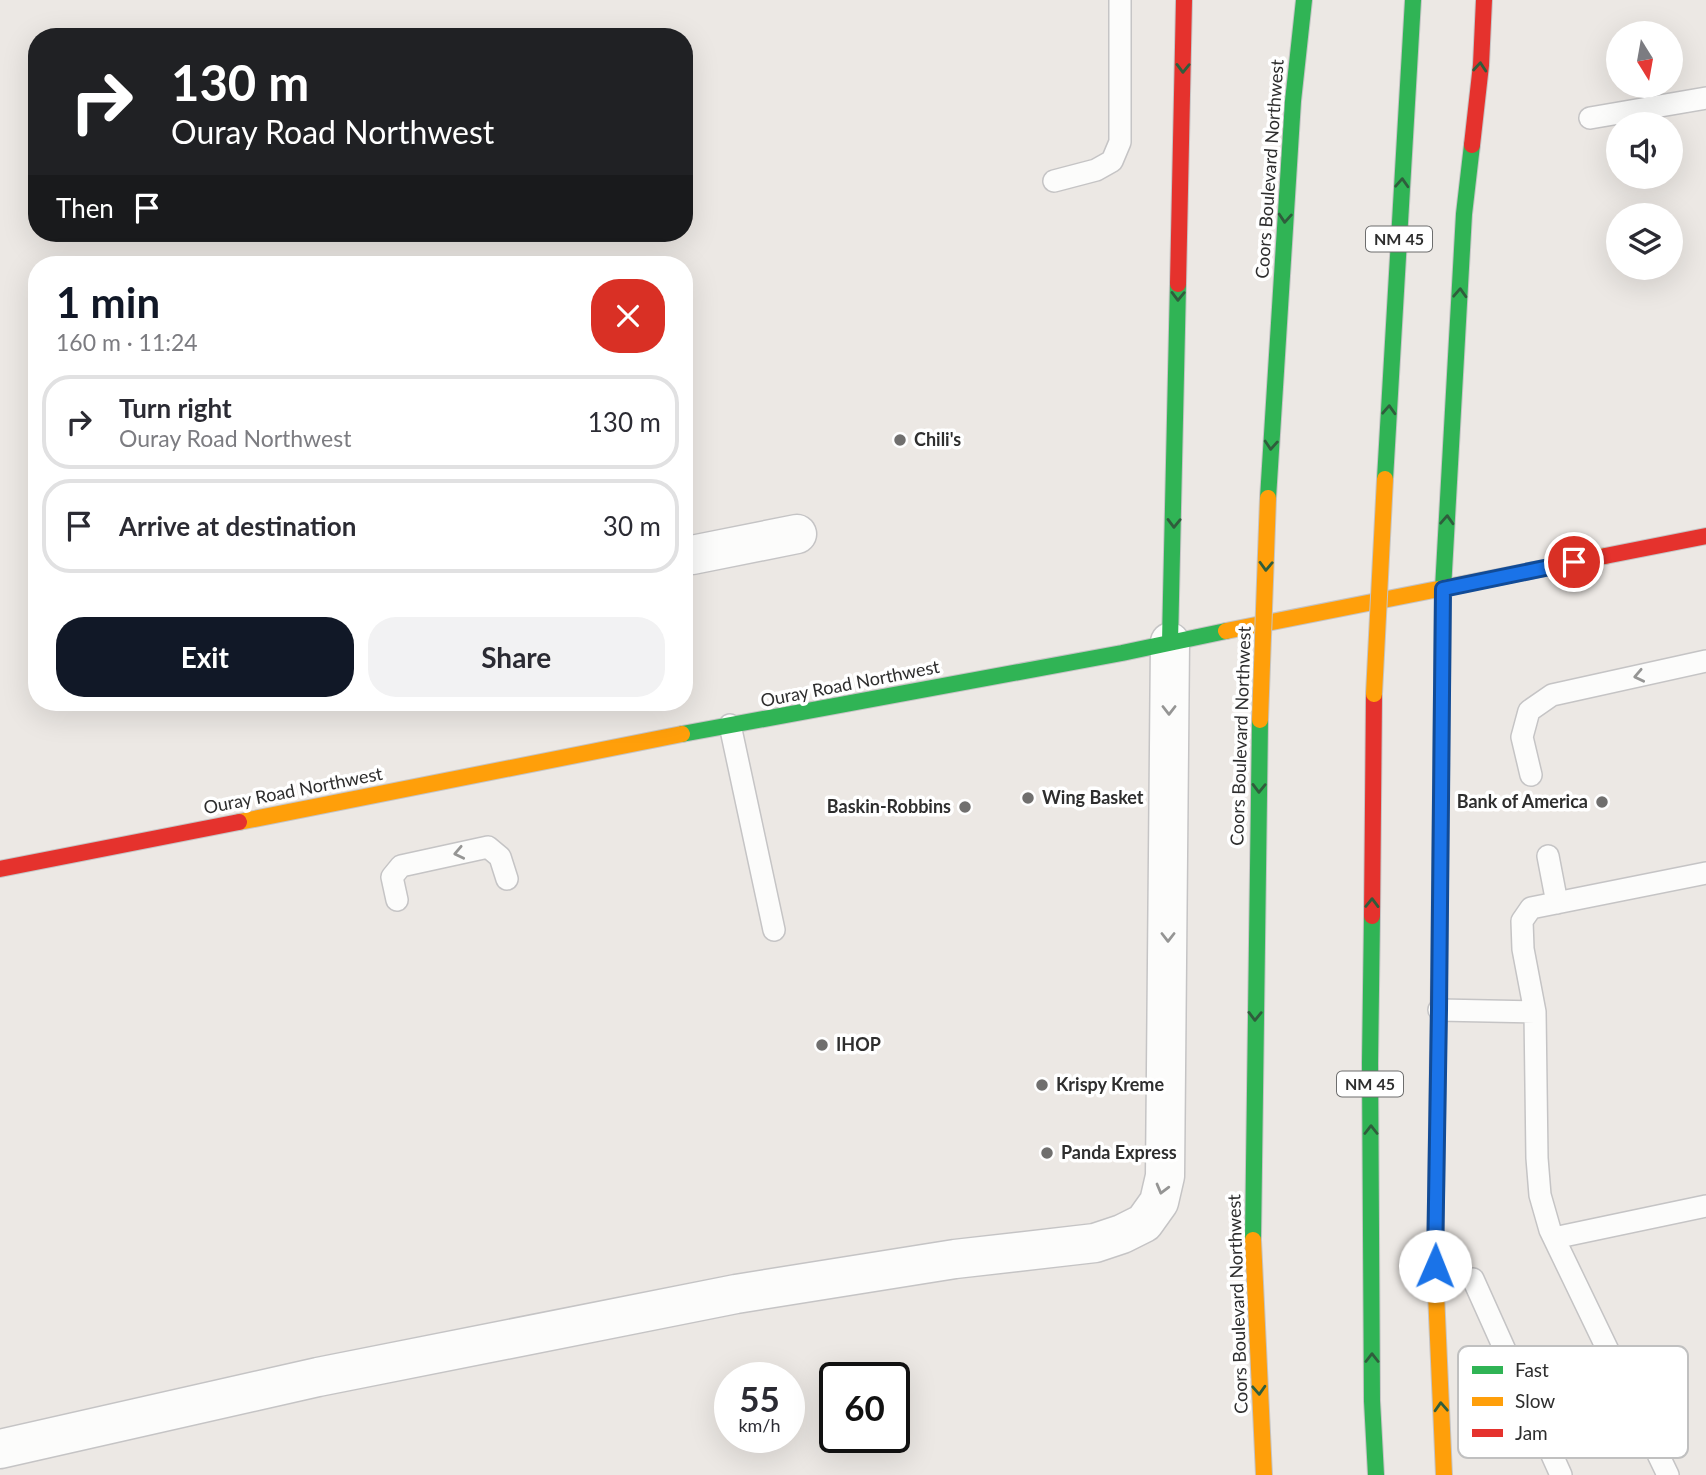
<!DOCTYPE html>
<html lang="en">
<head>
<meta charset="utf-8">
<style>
	body { margin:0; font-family:Lato,sans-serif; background:#f2f2f3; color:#2b2b33; height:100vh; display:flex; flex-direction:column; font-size:26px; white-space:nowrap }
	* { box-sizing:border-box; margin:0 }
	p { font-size:23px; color:#7c7c81 }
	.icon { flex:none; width:38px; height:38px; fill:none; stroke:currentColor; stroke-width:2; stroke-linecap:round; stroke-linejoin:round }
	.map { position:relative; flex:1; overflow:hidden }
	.sheet { position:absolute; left:28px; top:256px; width:665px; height:455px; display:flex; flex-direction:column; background:#fff; border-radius:28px; box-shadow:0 7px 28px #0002 }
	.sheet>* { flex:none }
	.banner { position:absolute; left:28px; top:28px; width:665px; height:214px; border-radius:28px; box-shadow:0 7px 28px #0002; background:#202124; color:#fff; overflow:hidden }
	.needle { width:46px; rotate:169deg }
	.fabs { position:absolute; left:1606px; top:21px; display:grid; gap:14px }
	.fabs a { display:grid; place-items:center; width:77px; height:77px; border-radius:50%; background:#fff; box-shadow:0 7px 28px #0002; font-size:35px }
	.speed { position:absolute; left:714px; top:1362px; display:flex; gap:14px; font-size:35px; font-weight:700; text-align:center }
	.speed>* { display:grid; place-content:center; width:91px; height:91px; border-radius:50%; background:#fff; box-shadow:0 7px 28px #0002; line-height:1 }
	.speed small { font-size:18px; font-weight:400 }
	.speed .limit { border:4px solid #111; border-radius:10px; background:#fff; color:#111 }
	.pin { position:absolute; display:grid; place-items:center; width:60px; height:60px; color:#fff; margin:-30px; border:4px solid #fff; border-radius:50%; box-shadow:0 2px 7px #0007 }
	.me { position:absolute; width:77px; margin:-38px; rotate:1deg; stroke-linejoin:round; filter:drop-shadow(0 0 5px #0008) }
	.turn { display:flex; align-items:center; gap:24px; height:147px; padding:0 28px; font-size:32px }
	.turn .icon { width:91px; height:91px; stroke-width:2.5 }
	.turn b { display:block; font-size:49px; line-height:60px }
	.then { display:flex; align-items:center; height:66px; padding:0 28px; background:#0003; gap:14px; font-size:26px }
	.round { display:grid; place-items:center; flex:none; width:74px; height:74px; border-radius:28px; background:#f2f2f3 }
	.head { display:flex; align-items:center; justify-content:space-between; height:119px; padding:0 28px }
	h1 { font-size:42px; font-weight:700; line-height:52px; color:#111827 }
	.cta { display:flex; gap:14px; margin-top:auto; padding:14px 28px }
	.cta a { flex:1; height:80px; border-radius:28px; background:#111827; color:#fff; font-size:28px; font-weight:700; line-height:80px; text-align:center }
	.cta a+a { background:#f2f2f3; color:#2b2b33 }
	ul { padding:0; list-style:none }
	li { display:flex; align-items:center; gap:21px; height:94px; margin:0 14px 10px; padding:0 14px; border:4px solid #e1e1e2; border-radius:28px }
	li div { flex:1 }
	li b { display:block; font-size:26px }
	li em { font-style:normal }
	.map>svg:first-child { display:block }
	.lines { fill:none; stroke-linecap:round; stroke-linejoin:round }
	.lane-casing { stroke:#c5c4c5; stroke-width:24 }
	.street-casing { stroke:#c5c4c5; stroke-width:41 }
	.fast-casing { stroke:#c5c4c5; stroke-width:18 }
	.slow-casing { stroke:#c5c4c5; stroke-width:18 }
	.jam-casing { stroke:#c5c4c5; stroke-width:18 }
	.lane { stroke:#fcfcfb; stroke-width:21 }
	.street { stroke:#fcfcfb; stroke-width:38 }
	.fast { stroke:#30b455; stroke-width:16 }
	.slow { stroke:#ff9f0a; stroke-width:16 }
	.jam { stroke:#e5322d; stroke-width:16 }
	.slow-bridge-casing { stroke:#c6c5c4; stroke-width:18; stroke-linecap:butt }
	.slow-bridge { stroke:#ff9f0a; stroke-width:16 }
	.oneway { stroke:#2f5d3c }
	.oneway2 { stroke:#959594 }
	.route-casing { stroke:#114b97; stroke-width:18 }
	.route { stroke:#1a73e8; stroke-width:12 }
	.poi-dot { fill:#706f6e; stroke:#fff; stroke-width:2.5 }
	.labels { text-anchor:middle; stroke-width:7; stroke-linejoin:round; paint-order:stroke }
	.shield { fill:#fff; stroke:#6d6d6d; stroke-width:2 }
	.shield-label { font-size:16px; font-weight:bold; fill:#2e2e2e }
	.street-label { font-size:18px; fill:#2e2e2e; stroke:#fff }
	.poi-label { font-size:18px; font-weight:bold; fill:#2e2e2e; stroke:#fff; text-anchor:start }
	.key { fill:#fff; stroke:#c0c0c0; stroke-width:2 }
	.key-label { font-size:19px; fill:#2e2e2e }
</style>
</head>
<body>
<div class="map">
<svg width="1706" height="1475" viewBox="0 0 1706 1475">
	<rect width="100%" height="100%" fill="#ece8e4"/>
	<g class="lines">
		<defs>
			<path id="lane" d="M1590 118 1706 98
				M1054 181 1096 170 1112 161 1120 142V0
				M730 725 774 930
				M1531 775 1522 737 1529 711 1552 695 1706 661
				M1548 856 1557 903
				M397 900 392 877 401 866 488 847 500 857 507 879
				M1439 1010 1535 1012 1537 1158 1540 1195 1550 1230 1668 1475
				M1535 1012 1523 949 1522 921 1531 908 1706 873
				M1554 1238 1706 1206
				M1473 1279 1561 1475"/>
			<path id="street" d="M692 555 797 534
				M0 1449 318 1377 736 1294 955 1259 1095 1243 1122 1234 1144 1223 1159 1202 1165 1176 1170 642"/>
			<path id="fast" d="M1385 479 1413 0
				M1268 498 1293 101 1304 0
				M1443 589 1464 214 1472 145
				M1170 642 1178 284
				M682 734 1122 653 1226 631
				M1372 916 1370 1063 1372 1401 1376 1475
				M1253 1240 1260 720"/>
			<path id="slow" d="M1226 631 1605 556
				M239 822 682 734
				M1439 977 1443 589
				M1253 1240 1264 1475
				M1435 1270 1444 1475"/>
			<path id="jam" d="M1472 145 1481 65 1484 0
				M1178 284 1184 0
				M1605 556 1706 536
				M0 869 239 822
				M1372 916 1374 694
				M1435 1270 1439 977"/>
		</defs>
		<use href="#lane" class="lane-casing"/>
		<use href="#street" class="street-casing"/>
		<use href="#fast" class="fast-casing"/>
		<use href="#slow" class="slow-casing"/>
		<use href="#jam" class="jam-casing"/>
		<use href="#lane" class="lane"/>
		<use href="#street" class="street"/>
		<use href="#fast" class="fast"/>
		<use href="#slow" class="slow"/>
		<use href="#jam" class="jam"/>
		<defs>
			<path id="slow-bridge" d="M1374 694 1385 479
				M1260 720 1268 498"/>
		</defs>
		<use href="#slow-bridge" class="slow-bridge-casing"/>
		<use href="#slow-bridge" class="slow-bridge"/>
	</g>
	<defs><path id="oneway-chevron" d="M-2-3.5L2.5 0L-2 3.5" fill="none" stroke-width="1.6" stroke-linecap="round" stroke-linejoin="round" transform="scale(1.75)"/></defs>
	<g class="oneway">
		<use href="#oneway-chevron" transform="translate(1480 67) rotate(-85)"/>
		<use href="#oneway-chevron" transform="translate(1183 68) rotate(91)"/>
		<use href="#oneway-chevron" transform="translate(1402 183) rotate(-87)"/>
		<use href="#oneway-chevron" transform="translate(1285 218) rotate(94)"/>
		<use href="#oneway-chevron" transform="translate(1460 293) rotate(-87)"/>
		<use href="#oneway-chevron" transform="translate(1178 296) rotate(91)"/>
		<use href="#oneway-chevron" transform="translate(1389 410) rotate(-87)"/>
		<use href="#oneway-chevron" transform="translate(1271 445) rotate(94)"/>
		<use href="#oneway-chevron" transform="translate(1447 520) rotate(-87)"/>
		<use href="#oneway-chevron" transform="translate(1174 523) rotate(91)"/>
		<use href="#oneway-chevron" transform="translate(1266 566) rotate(92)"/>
		<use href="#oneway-chevron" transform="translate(1259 788) rotate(91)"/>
		<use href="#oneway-chevron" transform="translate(1372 903) rotate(-89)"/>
		<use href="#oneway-chevron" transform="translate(1255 1016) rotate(91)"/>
		<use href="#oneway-chevron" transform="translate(1371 1130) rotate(-90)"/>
		<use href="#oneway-chevron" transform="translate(1372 1358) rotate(-90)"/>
		<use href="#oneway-chevron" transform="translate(1259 1390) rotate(87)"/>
		<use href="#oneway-chevron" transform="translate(1441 1407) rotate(-93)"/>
	</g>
	<g class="oneway2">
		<use href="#oneway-chevron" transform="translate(1639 676) rotate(168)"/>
		<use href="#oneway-chevron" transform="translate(1169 710) rotate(90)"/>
		<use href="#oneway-chevron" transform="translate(459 853) rotate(168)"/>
		<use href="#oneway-chevron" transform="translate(1168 937) rotate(90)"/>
		<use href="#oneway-chevron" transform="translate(1162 1189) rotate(105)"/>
	</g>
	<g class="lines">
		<defs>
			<path id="route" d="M1435 1266 1439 1010 1443 589 1574 562"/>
		</defs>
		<use href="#route" class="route-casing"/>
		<use href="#route" class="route"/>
	</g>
	<g class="poi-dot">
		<circle cx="900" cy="440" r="7"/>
		<circle cx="1028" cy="798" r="7"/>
		<circle cx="1602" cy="802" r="7"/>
		<circle cx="965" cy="807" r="7"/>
		<circle cx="822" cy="1045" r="7"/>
		<circle cx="1042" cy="1085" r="7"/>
		<circle cx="1047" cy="1153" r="7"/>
	</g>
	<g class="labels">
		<g class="shield">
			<rect x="1366" y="226.5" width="66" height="25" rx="5"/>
			<rect x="1337" y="1071.5" width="66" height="25" rx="5"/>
		</g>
		<g class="shield-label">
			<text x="1399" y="245">NM 45</text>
			<text x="1370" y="1090">NM 45</text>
		</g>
		<g class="street-label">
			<text transform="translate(1270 169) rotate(-86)" y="6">Coors Boulevard Northwest</text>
			<text transform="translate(850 684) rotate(-11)" y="6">Ouray Road Northwest</text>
			<text transform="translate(1241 736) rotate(-88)" y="6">Coors Boulevard Northwest</text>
			<text transform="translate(293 791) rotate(-11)" y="6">Ouray Road Northwest</text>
			<text transform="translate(1238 1304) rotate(-92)" y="6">Coors Boulevard Northwest</text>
		</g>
		<g class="poi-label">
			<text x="914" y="446">Chili's</text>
			<text x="1042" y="804">Wing Basket</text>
			<text x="1588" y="808" text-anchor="end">Bank of America</text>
			<text x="951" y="813" text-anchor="end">Baskin-Robbins</text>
			<text x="836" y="1051">IHOP</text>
			<text x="1056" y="1091">Krispy Kreme</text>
			<text x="1061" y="1159">Panda Express</text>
		</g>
	</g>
	<rect x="1458" y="1346" width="230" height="112" rx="10" class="key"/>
	<rect x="1472" y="1366" width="31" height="8" fill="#30b455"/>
	<rect x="1472" y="1397" width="31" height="9" fill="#ff9f0a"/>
	<rect x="1472" y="1429" width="31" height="8" fill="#e5322d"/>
	<g class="key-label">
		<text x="1515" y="1377">Fast</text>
		<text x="1515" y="1408">Slow</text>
		<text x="1515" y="1440">Jam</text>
	</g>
</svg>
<div class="fabs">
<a><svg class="needle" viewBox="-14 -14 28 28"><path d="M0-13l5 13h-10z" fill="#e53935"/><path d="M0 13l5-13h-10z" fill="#7c7c81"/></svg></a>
<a><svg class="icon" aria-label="sound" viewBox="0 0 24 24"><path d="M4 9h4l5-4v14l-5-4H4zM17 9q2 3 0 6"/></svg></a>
<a><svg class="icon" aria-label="layers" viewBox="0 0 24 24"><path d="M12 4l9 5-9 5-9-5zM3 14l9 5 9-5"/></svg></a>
</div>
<div class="speed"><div>55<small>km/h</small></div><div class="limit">60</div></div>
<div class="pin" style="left:1574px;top:562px;background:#d93025"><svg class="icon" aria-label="arrive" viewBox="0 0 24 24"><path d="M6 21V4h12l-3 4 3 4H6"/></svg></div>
<svg class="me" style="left:1435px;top:1266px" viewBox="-20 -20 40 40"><circle r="19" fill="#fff"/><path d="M0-13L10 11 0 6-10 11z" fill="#1a73e8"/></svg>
<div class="banner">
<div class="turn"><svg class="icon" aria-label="right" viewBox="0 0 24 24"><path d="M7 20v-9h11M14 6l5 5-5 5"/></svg><div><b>130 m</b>Ouray Road Northwest</div></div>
<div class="then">Then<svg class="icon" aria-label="arrive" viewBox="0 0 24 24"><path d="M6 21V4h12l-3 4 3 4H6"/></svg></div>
</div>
<section class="sheet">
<div class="head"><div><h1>1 min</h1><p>160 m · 11:24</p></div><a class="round" style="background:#d93025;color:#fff"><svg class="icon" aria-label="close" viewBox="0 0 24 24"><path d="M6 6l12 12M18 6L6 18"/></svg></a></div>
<ul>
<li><svg class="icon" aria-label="right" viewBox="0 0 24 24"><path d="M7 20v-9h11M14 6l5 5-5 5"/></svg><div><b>Turn right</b><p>Ouray Road Northwest</p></div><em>130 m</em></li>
<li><svg class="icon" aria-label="arrive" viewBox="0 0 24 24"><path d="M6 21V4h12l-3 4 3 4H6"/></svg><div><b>Arrive at destination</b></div><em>30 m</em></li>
</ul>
<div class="cta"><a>Exit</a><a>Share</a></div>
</section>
</div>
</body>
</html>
